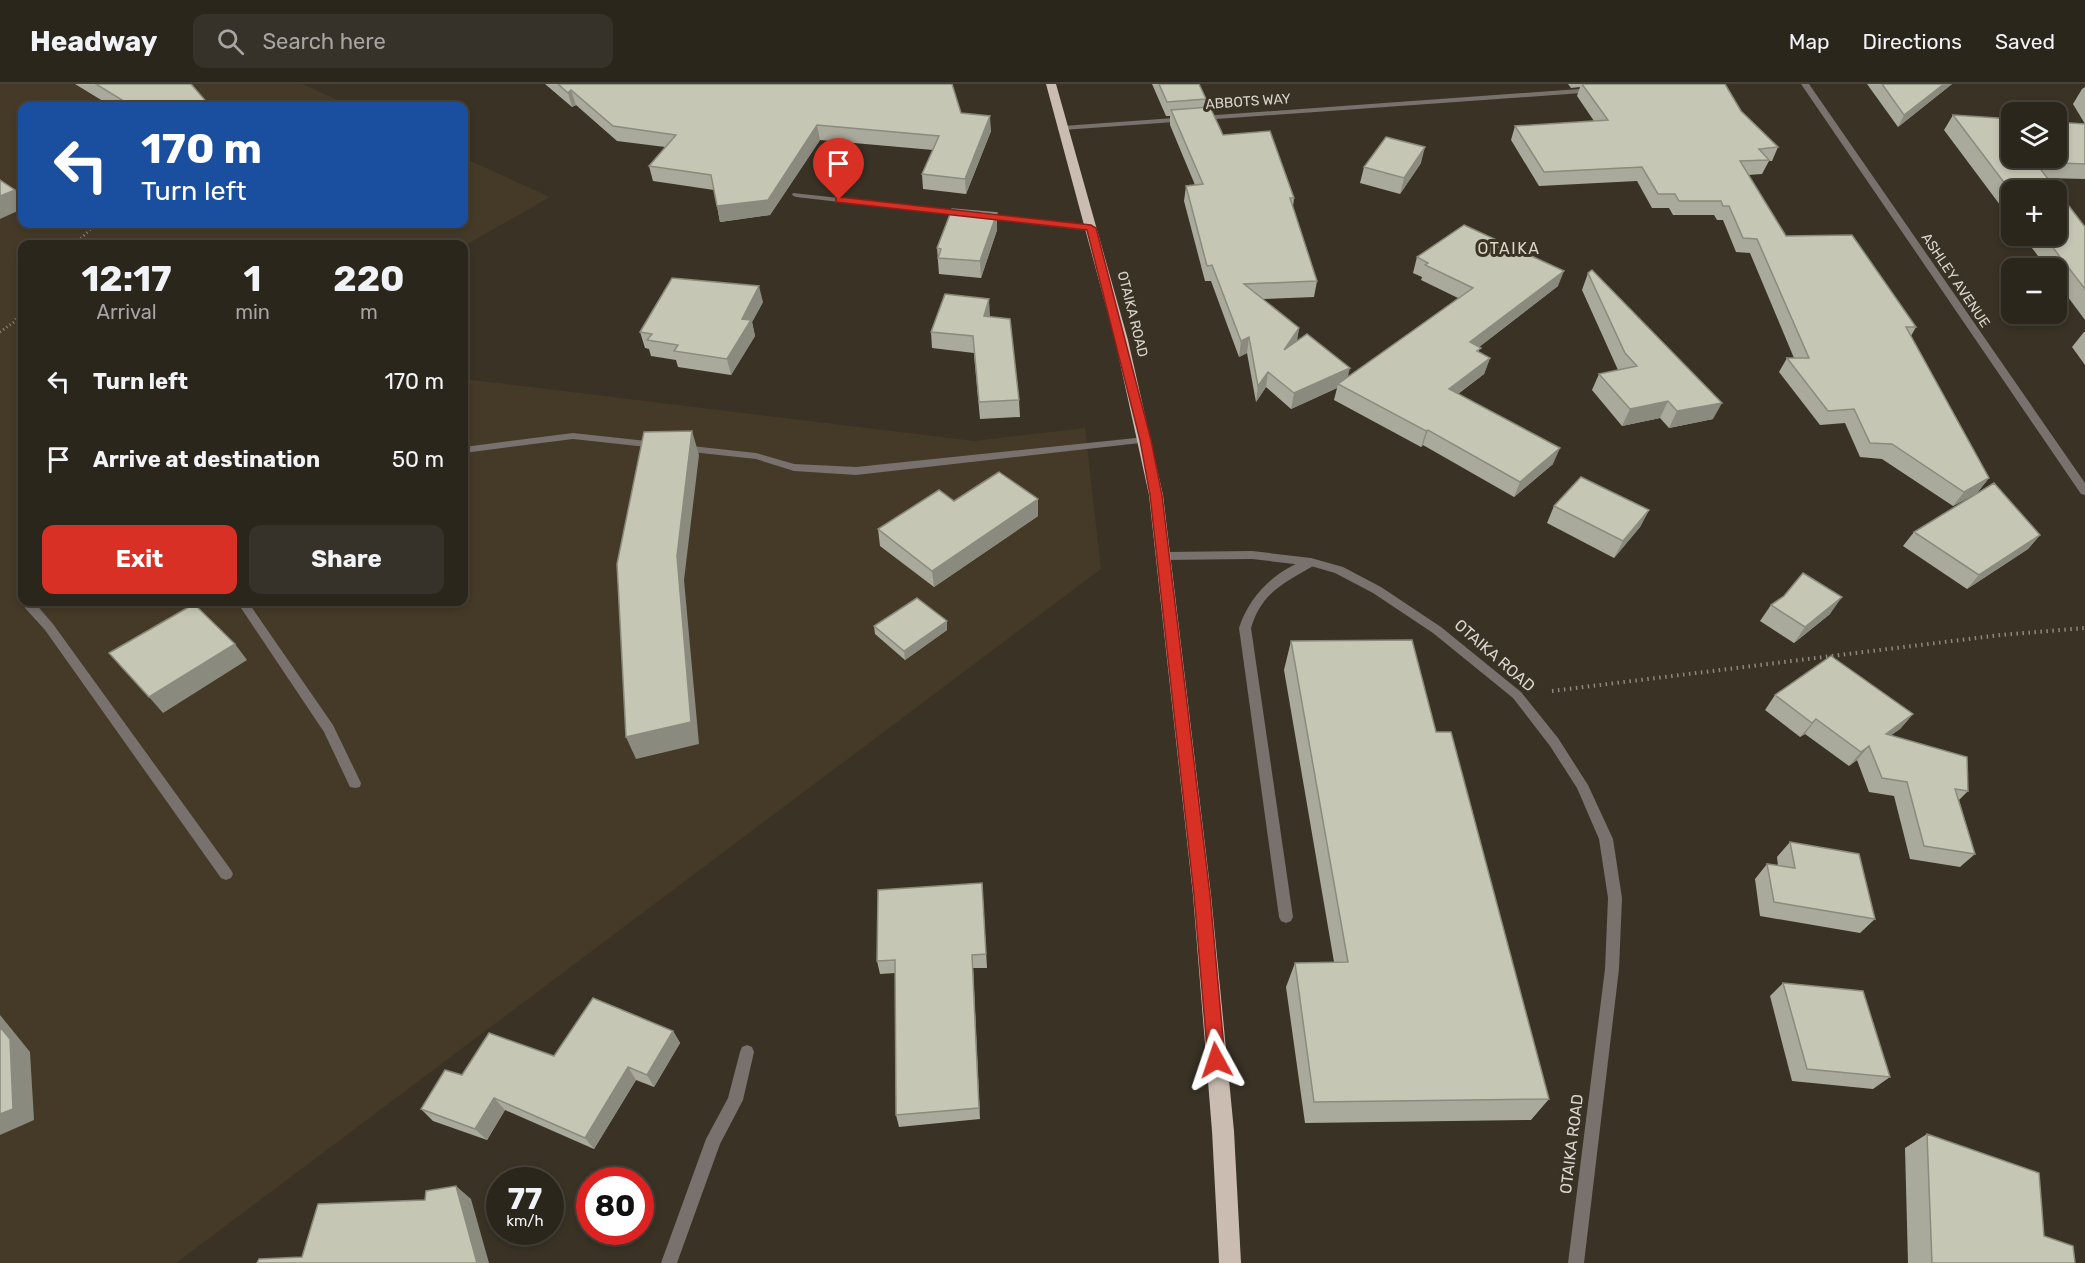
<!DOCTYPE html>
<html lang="en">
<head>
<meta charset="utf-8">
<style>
	body { margin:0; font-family:Rubik,sans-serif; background:#373229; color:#f1f3f6; height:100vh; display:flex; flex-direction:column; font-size:22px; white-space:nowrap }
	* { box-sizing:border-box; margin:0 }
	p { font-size:20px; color:#a6a5a3 }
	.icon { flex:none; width:33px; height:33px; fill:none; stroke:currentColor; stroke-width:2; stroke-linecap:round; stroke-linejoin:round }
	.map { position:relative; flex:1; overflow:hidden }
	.drawer { position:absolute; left:18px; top:156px; width:450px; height:366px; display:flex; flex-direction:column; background:#2b261c; border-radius:12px; box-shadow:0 3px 9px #0003,0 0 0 2px #47433b }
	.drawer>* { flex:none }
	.banner { position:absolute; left:18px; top:18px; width:450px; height:126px; border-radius:12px; box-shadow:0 3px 9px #0003,0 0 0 2px #47433b; background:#1a4fa0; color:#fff; overflow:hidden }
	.fabs { position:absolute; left:2001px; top:18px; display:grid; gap:12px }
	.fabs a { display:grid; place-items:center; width:66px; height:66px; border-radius:12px; background:#2b261c; box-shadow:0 3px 9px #0003,0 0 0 2px #47433b; font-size:30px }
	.speed { position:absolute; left:486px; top:1083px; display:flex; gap:12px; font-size:30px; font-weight:700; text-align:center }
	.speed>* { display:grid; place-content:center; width:78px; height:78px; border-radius:50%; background:#2b261c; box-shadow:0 3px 9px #0003,0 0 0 2px #47433b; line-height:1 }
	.speed small { font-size:15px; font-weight:400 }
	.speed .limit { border:9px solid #d22; background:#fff; color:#111 }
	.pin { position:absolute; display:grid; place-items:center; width:51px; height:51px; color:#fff; margin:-62px -26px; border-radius:50% 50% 50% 0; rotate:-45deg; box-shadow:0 0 6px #0007 }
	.pin .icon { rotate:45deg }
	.me { position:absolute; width:66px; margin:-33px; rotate:355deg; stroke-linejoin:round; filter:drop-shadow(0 0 4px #0008) }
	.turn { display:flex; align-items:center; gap:21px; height:126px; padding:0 24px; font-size:27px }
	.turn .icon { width:78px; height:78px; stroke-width:2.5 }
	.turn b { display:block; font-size:42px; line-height:51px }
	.eta { display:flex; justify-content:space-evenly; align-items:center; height:102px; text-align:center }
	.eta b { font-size:36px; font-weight:700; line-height:42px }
	.primary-button { display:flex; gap:12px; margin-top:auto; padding:12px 24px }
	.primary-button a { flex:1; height:69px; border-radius:12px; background:#d93025; color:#fff; font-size:24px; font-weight:700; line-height:69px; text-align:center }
	.primary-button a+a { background:#373229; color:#f1f3f6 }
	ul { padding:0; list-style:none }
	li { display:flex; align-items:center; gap:18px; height:78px; padding:0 24px }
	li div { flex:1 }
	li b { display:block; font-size:22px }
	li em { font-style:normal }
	header { display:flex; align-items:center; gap:36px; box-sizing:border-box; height:84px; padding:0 30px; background:#2b261c; border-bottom:2px solid #47433b }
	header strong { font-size:28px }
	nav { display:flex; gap:33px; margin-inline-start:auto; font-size:21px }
	.search { width:420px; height:54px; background:#373229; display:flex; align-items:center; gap:15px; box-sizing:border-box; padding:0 21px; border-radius:12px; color:#a6a5a3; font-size:22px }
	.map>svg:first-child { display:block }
	.built { fill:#453a27 }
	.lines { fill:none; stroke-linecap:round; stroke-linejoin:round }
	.path-far1 { stroke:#8e897f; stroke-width:3; stroke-dasharray:1 3; stroke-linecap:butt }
	.path { stroke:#8e897f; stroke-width:4; stroke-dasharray:1.5 4.5; stroke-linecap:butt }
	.service { fill:#78716d; fill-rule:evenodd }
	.minor { fill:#78716d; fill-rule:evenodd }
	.trunk { fill:#cabcb1; fill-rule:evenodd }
	.wall { fill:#a9aa9b }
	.shaded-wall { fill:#8a8b7e }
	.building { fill:#c5c6b4; stroke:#8a8b7e; stroke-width:1.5 }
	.route { fill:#d93025; stroke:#8d1f18; stroke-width:1.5 }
	.labels { text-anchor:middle; stroke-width:6; stroke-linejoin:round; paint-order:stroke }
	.far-street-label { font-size:14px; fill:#d9d5cd; stroke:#393225 }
	.far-quarter-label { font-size:16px; letter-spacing:1.5px; fill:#dfd6c6; stroke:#393225 }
	.street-label { font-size:16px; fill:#d9d5cd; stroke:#393225 }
</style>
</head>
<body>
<header>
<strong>Headway</strong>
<div class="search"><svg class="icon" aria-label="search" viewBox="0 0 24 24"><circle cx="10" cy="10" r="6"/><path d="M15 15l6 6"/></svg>Search here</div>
<nav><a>Map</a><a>Directions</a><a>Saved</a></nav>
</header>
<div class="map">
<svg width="2085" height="1179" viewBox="0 0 2085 1179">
	<rect width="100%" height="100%" fill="#393225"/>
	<path class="built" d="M0 0H302L351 22H22V140H464V74L550 113 464 162 22 160V518H464V295L974 357 1085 344 1101 485 176 1179H0Z"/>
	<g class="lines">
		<path class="path-far1" d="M75 160 96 140
			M0 248 14 238 22 226"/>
		<path class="path" d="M1552 607 2000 551 2085 544"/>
		<path class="service" d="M793 109 1091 141 1095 144 1091 147 796 113 792 111Z
			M573 349 656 358 661 361 656 364 573 355 464 369V363Z
			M1145 353 1149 354V358L856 391 794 387 756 375 682 367 677 364 682 361 756 369 794 380 856 383Z
			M1311 474 1317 478 1315 481C1284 499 1262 508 1251 544L1293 833 1291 837 1286 839 1281 837 1279 833 1239 544C1250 510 1277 485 1311 474Z
			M24 518H34L53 540 231 786 233 790 231 794 226 796 221 794 45 546 25 524Z
			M237 518H248L333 641 361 699 360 703 355 704 350 703 324 648Z
			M747 961 752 963 754 968 743 1016 720 1060 677 1179H661L706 1055 728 1014 740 968 742 963Z"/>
		<path class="minor" d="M1801 0H1809L2085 399V411L2081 410Z
			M1593 4H1596V8L1063 46 1059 44 1063 42Z
			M1252 467 1311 474 1343 483 1381 503 1441 543 1521 608 1558 654 1588 701 1613 755 1622 814 1619 885 1584 1179H1568L1605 885 1608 814 1599 755 1577 704 1550 662 1513 614 1433 549 1373 509 1335 489 1311 482 1252 475 1164 476 1158 472 1164 468Z"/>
		<path class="trunk" d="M1046 0H1056L1128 256 1163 411 1211 811 1234 1047 1241 1179H1219L1212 1047 1193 811 1149 411 1115 256Z"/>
	</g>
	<path class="wall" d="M75 0H191L210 22H111Z
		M545 0H952L961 29 991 47 966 110 923 105 922 90 933 66 820 56 770 131 720 138 714 106 653 97 649 82 665 63 617 57 576 21 572 23Z
		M1152 0H1199L1206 15 1205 23 1223 51 1294 114 1293 123 1317 197 1314 213 1263 215 1299 244 1297 257 1348 293 1458 214 1421 196 1422 193 1413 189 1417 173 1558 202 1479 263V268L1490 274 1484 290 1458 310 1553 380 1514 413 1423 361 1421 363 1334 316 1337 304 1291 325 1266 303 1256 318 1247 269 1239 273 1211 197H1205L1184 117 1186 102 1195 101 1170 41V32H1166Z
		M1568 0H1725L1741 27 1778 63 1772 77H1769L1762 90 1748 91 1786 152 1916 243 1911 252 1989 394 1977 409 1953 422 1882 375 1860 373 1845 339 1820 341 1779 288 1787 274H1794L1750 169 1736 168 1723 136H1717L1714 131H1673L1669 124H1652L1637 97 1539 102 1511 56 1515 42 1594 37 1577 12 1580 3 1571 4Z
		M1867 0H1952L1898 43Z
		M2085 3V40L2073 20 2082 5Z
		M1953 31 2085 40V95L2047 94 2085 143V236L2056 197V184H2047L2023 152H2056L2012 106V137L1944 46Z
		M1421 79 1400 110 1360 99 1364 83Z
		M997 129V146L981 194 939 190 937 164Z
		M1588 189 1713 335 1669 344 1660 334 1622 342 1592 306 1599 290 1618 286 1582 206Z
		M763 218 752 238 755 252 731 291 678 283 676 276 651 272 649 265 645 264 640 248Z
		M990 233 1019 316 1020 333 980 335 974 269 932 264 931 248Z
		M2084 248H2085V281L2072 263Z
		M954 417 1038 432 934 503 880 462 878 445Z
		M1554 422 1649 426 1640 443 1614 474 1547 439Z
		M1914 448 2040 451 2028 465 1967 505 1903 462Z
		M1771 521 1830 530 1794 559 1760 537Z
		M874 542 947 546 905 576 875 550Z
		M1291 557 1549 1015 1531 1036 1305 1039 1286 903 1295 879 1334 878 1284 586Z
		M1775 611 1913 630 1900 645 1891 651 1968 707 1959 716 1975 770 1960 783 1910 775 1894 712 1869 708 1857 676 1849 682 1805 650 1800 653 1765 626Z
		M1790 758 1875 835 1860 849 1760 832 1755 795 1767 780 1778 782 1777 773Z
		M982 799 987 884H973L980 1035 899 1043 896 1031 895 889 880 890 877 877Z
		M1783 899 1890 993 1873 1005 1792 997 1770 912Z
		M673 947 680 959 654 1003 636 996 594 1065 505 1026 487 1056 433 1037 421 1025 462 991Z
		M1927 1050 2044 1152 2075 1179H1908L1905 1064Z"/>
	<path class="shaded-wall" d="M1944 0H1952L1898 43 1904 31Z
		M571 6 576 21 572 23 568 9Z
		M990 32 991 47 966 110 965 95Z
		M817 41 820 56 770 131 720 138 717 122Z
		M1425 63 1421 79 1400 110 1404 94Z
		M15 106 22 117V125L0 135V112Z
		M997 129V146L981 194 980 177Z
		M1564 187 1558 202 1465 274 1470 258Z
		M759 202 763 218 752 238 755 252 731 291 727 275 742 235Z
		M989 215 990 232 985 249 984 232Z
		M1299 244 1296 260 1284 266Z
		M1249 253 1247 269 1239 273 1241 257Z
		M1490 274 1484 290 1444 320 1449 305Z
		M1350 284 1346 300H1338L1337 304 1291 325 1294 309Z
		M1268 288 1266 303 1256 318 1258 302Z
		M1668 317 1660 334 1622 342 1630 325Z
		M1722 319 1713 335 1669 344 1677 327Z
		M1428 346 1423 361 1421 363 1426 347Z
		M692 347 699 371 684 496 699 660 636 675 626 653 677 472Z
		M1560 364 1553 380 1514 413 1520 398Z
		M1989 394 1977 409 1953 422 1964 408Z
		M1038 415V432L934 503 932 487Z
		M1649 426 1640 443 1614 474 1623 457Z
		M2040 451 2028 465 1967 505 1979 491Z
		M1842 513 1830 530 1794 559 1805 543Z
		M947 537V546L905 576 904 567Z
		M235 560 247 576 163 629 149 613Z
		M1913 630 1900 645 1873 664 1886 650Z
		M1816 635 1805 650 1800 653 1812 639Z
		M1869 662 1857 676 1849 682 1861 668Z
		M972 871 973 884 980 1035 979 1024Z
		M0 931 30 968 34 1036 0 1051Z
		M673 947 680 959 654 1003 647 991Z
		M628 983 636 996 594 1065 585 1054Z
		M494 1014 505 1026 487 1056 475 1045Z
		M456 1102 471 1115 489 1179H477Z"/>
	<path class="building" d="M96 0H191L210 22H120L115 20 122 16Z
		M558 0H952L961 29 990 32 965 95 922 90 939 52 817 41 768 116 717 122 711 91 649 82 676 51 613 42 571 6 568 9Z
		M1159 0H1199L1206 15 1167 18Z
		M1582 0H1725L1741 27 1778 63 1759 65 1769 76 1740 77 1786 152 1852 151 1916 243H1906L1989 394 1964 408 1892 360 1870 359 1854 325 1828 327 1787 274H1809L1757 155 1743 154 1729 122H1723L1721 117H1679L1675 110H1658L1642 83 1544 88 1515 42 1608 36Z
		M1882 0H1944L1904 31Z
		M1210 23 1223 51 1270 47 1294 114H1290L1317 197 1244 200 1299 244 1284 266 1307 250 1350 284 1294 309 1268 288 1258 302 1249 253 1241 257 1212 181 1207 182 1186 102 1203 100 1171 26Z
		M1953 31 2012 35V74H2056V38L2085 40V80L2035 78 2085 143V205L2044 152H2056V106H2012V109Z
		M1386 53 1425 63 1404 94 1364 83Z
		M0 96 15 106 0 112Z
		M952 125 997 129 980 177 938 174 941 165 937 164Z
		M1464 141 1564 187 1470 258 1481 264 1477 267 1490 274 1449 305 1560 364 1520 398 1428 346 1426 347 1338 300 1473 204 1425 181 1428 179 1417 173Z
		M1592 186 1722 319 1677 327 1668 317 1630 325 1599 290 1637 282 1625 269 1588 189Z
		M672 194 759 202 742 235 751 236 727 275 674 267 678 261 647 256 652 250 640 248Z
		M945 210 989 215 984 232 1010 235 1019 316 979 318 973 252 931 248Z
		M692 347 677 472 691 638 626 653 617 480 644 348Z
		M999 388 1038 415 932 487 878 445 939 406 954 417Z
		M1581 393 1649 426 1623 457 1554 422Z
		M1994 399 2040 451 1979 491 1914 448Z
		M1803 489 1842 513 1805 543 1771 521 1784 512Z
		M917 514 947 537 904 567 874 542Z
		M194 520 235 560 149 613 109 569Z
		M1412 556 1436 648H1451L1549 1015 1314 1018 1295 879 1348 878 1291 557Z
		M1831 572 1913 630 1886 650 1967 673 1968 707 1955 705 1975 770 1924 762 1907 698 1882 694 1869 662 1861 668 1816 635 1812 639 1775 611Z
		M1790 758 1859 770 1875 835 1774 818 1767 780 1795 784Z
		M982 799 986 870 972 871 979 1024 896 1031 895 876 877 877 878 806Z
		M1783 899 1863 907 1890 993 1807 985Z
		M593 914 673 947 647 991 628 983 585 1054 494 1014 475 1045 421 1025 445 986 462 991 489 949 554 972Z
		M0 943 10 955 13 1025 0 1030Z
		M1927 1050 2039 1089 2044 1152 2073 1162 2075 1179H1932Z
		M456 1102 477 1179H257L259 1175 302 1173 318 1120 425 1116 426 1107Z"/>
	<path class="route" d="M839 113 1091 141 1096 144 1151 356 1162 411 1210 811 1225 976 1223 982 1216 985 1210 982 1208 976 1194 811 1150 411 1140 356 1087 146 836 118V114Z"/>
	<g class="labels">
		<g class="far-street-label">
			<text transform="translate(1248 17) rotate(-4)" y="5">ABBOTS WAY</text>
			<text transform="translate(1956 196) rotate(56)" y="5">ASHLEY AVENUE</text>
			<text transform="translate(1133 230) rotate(76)" y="5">OTAIKA ROAD</text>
		</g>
		<g class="far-quarter-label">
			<text x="1509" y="170">OTAIKA</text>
		</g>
		<g class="street-label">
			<text transform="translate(1495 571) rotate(41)" y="6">OTAIKA ROAD</text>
			<text transform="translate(1571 1060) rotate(-83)" y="6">OTAIKA ROAD</text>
		</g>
	</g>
</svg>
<div class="fabs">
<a><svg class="icon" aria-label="layers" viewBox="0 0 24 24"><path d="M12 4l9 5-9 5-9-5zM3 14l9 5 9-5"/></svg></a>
<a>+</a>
<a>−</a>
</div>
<div class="speed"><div>77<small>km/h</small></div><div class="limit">80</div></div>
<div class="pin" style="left:839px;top:116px;background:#d93025"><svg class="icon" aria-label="arrive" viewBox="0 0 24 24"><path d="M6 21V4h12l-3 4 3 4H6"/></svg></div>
<svg class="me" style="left:1216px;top:976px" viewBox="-20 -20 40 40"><path d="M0-17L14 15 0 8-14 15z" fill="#d93025" stroke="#fff" stroke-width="4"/></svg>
<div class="banner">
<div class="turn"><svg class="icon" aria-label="left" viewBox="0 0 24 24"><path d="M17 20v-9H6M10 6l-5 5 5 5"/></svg><div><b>170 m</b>Turn left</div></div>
</div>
<section class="drawer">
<div class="eta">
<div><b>12:17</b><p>Arrival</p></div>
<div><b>1</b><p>min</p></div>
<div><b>220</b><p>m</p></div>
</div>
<ul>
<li><svg class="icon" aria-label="left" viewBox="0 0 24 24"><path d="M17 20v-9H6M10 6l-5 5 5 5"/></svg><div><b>Turn left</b></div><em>170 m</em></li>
<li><svg class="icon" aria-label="arrive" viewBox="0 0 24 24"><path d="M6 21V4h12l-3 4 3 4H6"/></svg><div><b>Arrive at destination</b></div><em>50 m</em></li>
</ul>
<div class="primary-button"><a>Exit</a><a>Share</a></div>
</section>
</div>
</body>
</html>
